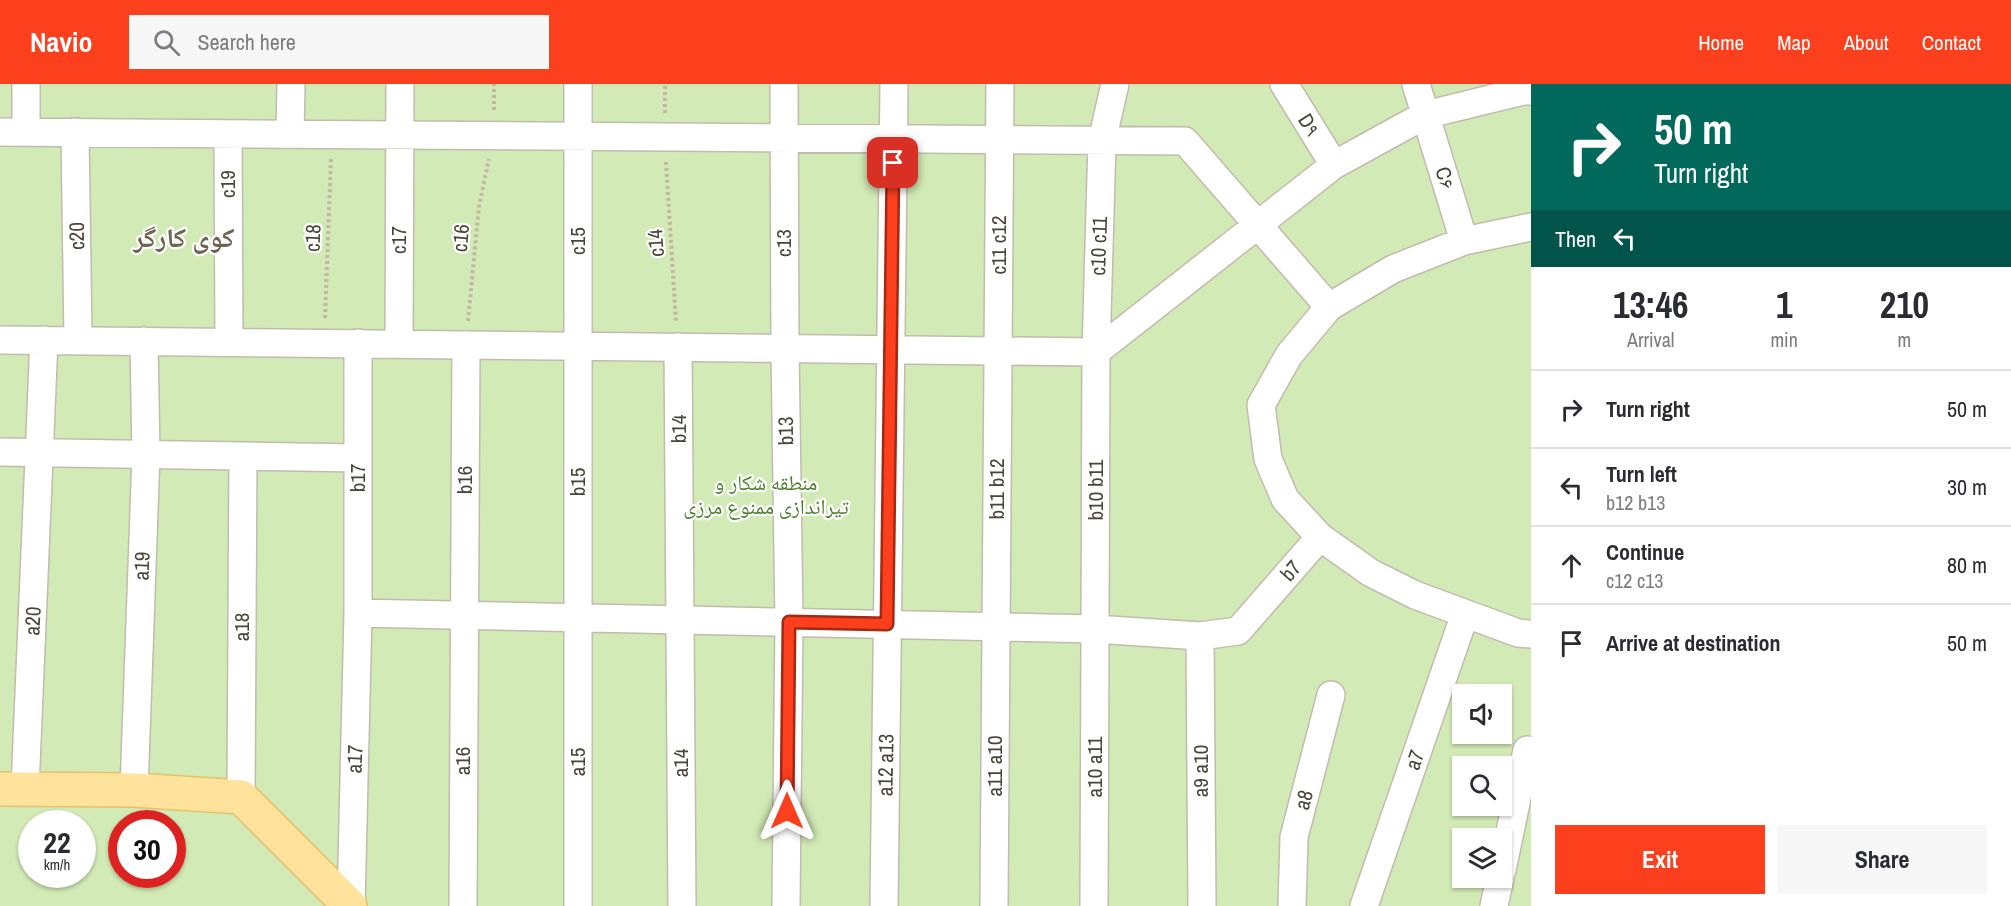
<!DOCTYPE html>
<html lang="en">
<head>
<meta charset="utf-8">
<style>
	body { margin:0; font-family:"Archivo Narrow","Noto Naskh Arabic",sans-serif; background:#f7f7f7; color:#2b2b33; height:100vh; display:flex; flex-direction:column; font-size:22px; white-space:nowrap }
	* { box-sizing:border-box; margin:0 }
	p { font-size:20px; color:#7c7c81 }
	.icon { flex:none; width:33px; height:33px; fill:none; stroke:currentColor; stroke-width:2; stroke-linecap:round; stroke-linejoin:round }
	.map { position:relative; flex:1; overflow:hidden }
	.sheet { display:flex; flex-direction:column; background:#fff; width:480px }
	.sheet>* { flex:none }
	.hud { background:#00695c; color:#fff; overflow:hidden }
	.buttons { position:absolute; left:1452px; top:600px; display:grid; gap:12px }
	.buttons a { display:grid; place-items:center; width:60px; height:60px; border-radius:0px; background:#fff; box-shadow:0 2px 4px #0004; font-size:30px }
	.speed { position:absolute; left:18px; top:726px; display:flex; gap:12px; font-size:30px; font-weight:700; text-align:center }
	.speed>* { display:grid; place-content:center; width:78px; height:78px; border-radius:50%; background:#fff; box-shadow:0 2px 4px #0004; line-height:1 }
	.speed small { font-size:15px; font-weight:400 }
	.speed .limit { border:9px solid #d22; background:#fff; color:#111 }
	.pin { position:absolute; display:grid; place-items:center; width:51px; height:51px; color:#fff; margin:-26px; border-radius:12px; box-shadow:0 3px 9px #0006 }
	.me { position:absolute; width:66px; margin:-33px; rotate:0deg; stroke-linejoin:round; filter:drop-shadow(0 0 4px #0008) }
	.turn { display:flex; align-items:center; gap:21px; height:126px; padding:0 24px; font-size:27px }
	.turn .icon { width:78px; height:78px; stroke-width:2.5 }
	.turn b { display:block; font-size:42px; line-height:51px }
	.then { display:flex; align-items:center; height:57px; padding:0 24px; background:#0003; gap:12px; font-size:22px }
	.eta { display:flex; justify-content:space-evenly; align-items:center; height:102px; text-align:center }
	.eta b { font-size:36px; font-weight:800; line-height:42px }
	.button { display:flex; gap:12px; margin-top:auto; padding:12px 24px }
	.button a { flex:1; height:69px; border-radius:0px; background:#fc3f1d; color:#fff; font-size:24px; font-weight:800; line-height:69px; text-align:center }
	.button a+a { background:#f7f7f7; color:#2b2b33 }
	ul { padding:0; list-style:none }
	li { display:flex; align-items:center; gap:18px; height:78px; padding:0 24px; border-top:2px solid #e1e1e2 }
	li div { flex:1 }
	li b { display:block; font-size:22px }
	li em { font-style:normal }
	header { display:flex; align-items:center; gap:36px; box-sizing:border-box; height:84px; padding:0 30px; background:#fc3f1d; color:#fff }
	header strong { font-size:28px }
	nav { display:flex; gap:33px; margin-inline-start:auto; font-size:21px }
	.search { width:420px; height:54px; background:#f7f7f7; display:flex; align-items:center; gap:15px; box-sizing:border-box; padding:0 21px; border-radius:0px; color:#7c7c81; font-size:22px }
	main { display:flex; flex:1; min-height:0 }
	.map>svg:first-child { display:block }
	.green { fill:#d2eab5; fill-rule:evenodd }
	.lines { fill:none; stroke-linecap:round; stroke-linejoin:round }
	.minor-casing { stroke:#c2bbae; stroke-width:30 }
	.major-casing { stroke:#e6c16a; stroke-width:36 }
	.path { stroke:#c4b79f; stroke-width:4; stroke-dasharray:3 3; stroke-linecap:butt }
	.minor { stroke:#fff; stroke-width:27 }
	.major { stroke:#ffe39c; stroke-width:33 }
	.route-casing { stroke:#a42913; stroke-width:15 }
	.route { stroke:#fc3f1d; stroke-width:10 }
	.labels { text-anchor:middle; stroke-width:4.5; stroke-linejoin:round; paint-order:stroke }
	.street-label { font-size:21px; fill:#4b4439; stroke:#fff }
	.park-label { font-size:21px; fill:#4a7f2a; stroke:#fff }
	.district-label { font-size:27px; font-weight:bold; fill:#6e6250; stroke:#fff }
</style>
</head>
<body>
<header>
<strong>Navio</strong>
<div class="search"><svg class="icon" aria-label="search" viewBox="0 0 24 24"><circle cx="10" cy="10" r="6"/><path d="M15 15l6 6"/></svg>Search here</div>
<nav><a>Home</a><a>Map</a><a>About</a><a>Contact</a></nav>
</header>
<main>
<div class="map">
<svg width="1531" height="822" viewBox="0 0 1531 822">
	<rect width="100%" height="100%" fill="#f6f3ec"/>
	<path class="green" d="M0 0H1531V822H0ZM1462 610H1502V650H1462ZM1462 682H1502V722H1462ZM32 740H82V790H32ZM122 740H172V790H122ZM1462 754H1502V794H1462Z"/>
	<g class="lines">
		<defs>
			<path id="minor" d="M784 0 785 264 789 538 786 822
				M1284 0 1334 81
				M1416 0 1464 157
				M0 48 1185 57 1329 223
				M26 48V0
				M75 48 78 256
				M228 50 229 258
				M290 50 291 0
				M1531 143 1464 157 1393 185 1329 223 1289 271 1261 321 1268 375 1285 415 1320 453 1371 489 1415 511 1518 549 1531 550
				M0 256 1096 268 1334 81 1425 31 1523 7H1531
				M399 260 400 0
				M678 263 682 822
				M0 368 358 374
				M358 529 1095 545 1200 552 1238 547 1320 453
				M1200 552 1202 822
				M25 705 44 256
				M134 706 146 371 144 257
				M241 713 243 372
				M1502 786 1527 666 1531 667
				M351 822 358 529V259
				M463 822 466 261
				M578 822V0
				M884 822 894 0
				M994 822 1000 0
				M1094 822 1096 268 1102 57 1115 0
				M1292 822 1294 753 1331 611
				M1364 822 1465 530
				M1494 822 1500 794"/>
			<path id="major" d="M0 705 134 706 241 713 350 822"/>
		</defs>
		<use href="#minor" class="minor-casing"/>
		<use href="#major" class="major-casing"/>
		<path class="path" d="M494 26V0
			M665 29V0
			M666 78 676 238
			M325 234 331 74
			M468 237 479 122 489 75"/>
		<use href="#minor" class="minor"/>
		<use href="#major" class="major"/>
	</g>
	<g class="lines">
		<defs>
			<path id="route" d="M787 727 789 538 887 540 893 79"/>
		</defs>
		<use href="#route" class="route-casing"/>
		<use href="#route" class="route"/>
	</g>
	<g class="labels">
		<g class="street-label">
			<text transform="translate(1309 41) rotate(58)" y="7">D۹</text>
			<text transform="translate(1445 94) rotate(73)" y="7">C۶</text>
			<text transform="translate(228 100) rotate(-90)" y="7">c19</text>
			<text transform="translate(77 152) rotate(-91)" y="7">c20</text>
			<text transform="translate(313 154) rotate(-88)" y="7">c18</text>
			<text transform="translate(461 154) rotate(-85)" y="7">c16</text>
			<text transform="translate(399 156) rotate(-90)" y="7">c17</text>
			<text transform="translate(578 157) rotate(-90)" y="7">c15</text>
			<text transform="translate(656 159) rotate(-94)" y="7">c14</text>
			<text transform="translate(784 159) rotate(-90)" y="7">c13</text>
			<text transform="translate(999 161) rotate(-90)" y="7">c11 c12</text>
			<text transform="translate(1099 162) rotate(-88)" y="7">c10 c11</text>
			<text transform="translate(679 345) rotate(-90)" y="7">b14</text>
			<text transform="translate(786 347) rotate(-91)" y="7">b13</text>
			<text transform="translate(358 394) rotate(-90)" y="7">b17</text>
			<text transform="translate(465 396) rotate(-90)" y="7">b16</text>
			<text transform="translate(578 398) rotate(-90)" y="7">b15</text>
			<text transform="translate(997 405) rotate(-90)" y="7">b11 b12</text>
			<text transform="translate(1096 406) rotate(-90)" y="7">b10 b11</text>
			<text transform="translate(142 482) rotate(-88)" y="7">a19</text>
			<text transform="translate(1291 487) rotate(-49)" y="7">b7</text>
			<text transform="translate(33 537) rotate(-87)" y="7">a20</text>
			<text transform="translate(242 543) rotate(-90)" y="7">a18</text>
			<text transform="translate(355 675) rotate(-88)" y="7">a17</text>
			<text transform="translate(1415 676) rotate(-71)" y="7">a7</text>
			<text transform="translate(463 677) rotate(-90)" y="7">a16</text>
			<text transform="translate(578 678) rotate(-90)" y="7">a15</text>
			<text transform="translate(681 679) rotate(-90)" y="7">a14</text>
			<text transform="translate(886 681) rotate(-89)" y="7">a12 a13</text>
			<text transform="translate(995 682) rotate(-90)" y="7">a11 a10</text>
			<text transform="translate(1095 683) rotate(-90)" y="7">a10 a11</text>
			<text transform="translate(1201 687) rotate(-90)" y="7">a9 a10</text>
			<text transform="translate(1304 716) rotate(-75)" y="7">a8</text>
		</g>
		<g class="park-label">
			<text x="766" y="406">منطقه شکار و<tspan x="766" dy="24">تیراندازی ممنوع مرزی</tspan></text>
		</g>
		<g class="district-label">
			<text x="184" y="163">کوی کارگر</text>
		</g>
	</g>
</svg>
<div class="buttons">
<a><svg class="icon" aria-label="sound" viewBox="0 0 24 24"><path d="M4 9h4l5-4v14l-5-4H4zM17 9q2 3 0 6"/></svg></a>
<a><svg class="icon" aria-label="search" viewBox="0 0 24 24"><circle cx="10" cy="10" r="6"/><path d="M15 15l6 6"/></svg></a>
<a><svg class="icon" aria-label="layers" viewBox="0 0 24 24"><path d="M12 4l9 5-9 5-9-5zM3 14l9 5 9-5"/></svg></a>
</div>
<div class="speed"><div>22<small>km/h</small></div><div class="limit">30</div></div>
<div class="pin" style="left:893px;top:79px;background:#d93025"><svg class="icon" aria-label="arrive" viewBox="0 0 24 24"><path d="M6 21V4h12l-3 4 3 4H6"/></svg></div>
<svg class="me" style="left:787px;top:727px" viewBox="-20 -20 40 40"><path d="M0-17L14 15 0 8-14 15z" fill="#fc3f1d" stroke="#fff" stroke-width="4"/></svg>
</div>
<section class="sheet">
<div class="hud">
<div class="turn"><svg class="icon" aria-label="right" viewBox="0 0 24 24"><path d="M7 20v-9h11M14 6l5 5-5 5"/></svg><div><b>50 m</b>Turn right</div></div>
<div class="then">Then<svg class="icon" aria-label="left" viewBox="0 0 24 24"><path d="M17 20v-9H6M10 6l-5 5 5 5"/></svg></div>
</div>
<div class="eta">
<div><b>13:46</b><p>Arrival</p></div>
<div><b>1</b><p>min</p></div>
<div><b>210</b><p>m</p></div>
</div>
<ul>
<li><svg class="icon" aria-label="right" viewBox="0 0 24 24"><path d="M7 20v-9h11M14 6l5 5-5 5"/></svg><div><b>Turn right</b></div><em>50 m</em></li>
<li><svg class="icon" aria-label="left" viewBox="0 0 24 24"><path d="M17 20v-9H6M10 6l-5 5 5 5"/></svg><div><b>Turn left</b><p>b12 b13</p></div><em>30 m</em></li>
<li><svg class="icon" aria-label="ahead" viewBox="0 0 24 24"><path d="M12 20V5M6 11l6-6 6 6"/></svg><div><b>Continue</b><p>c12 c13</p></div><em>80 m</em></li>
<li><svg class="icon" aria-label="arrive" viewBox="0 0 24 24"><path d="M6 21V4h12l-3 4 3 4H6"/></svg><div><b>Arrive at destination</b></div><em>50 m</em></li>
</ul>
<div class="button"><a>Exit</a><a>Share</a></div>
</section>
</main>
</body>
</html>
